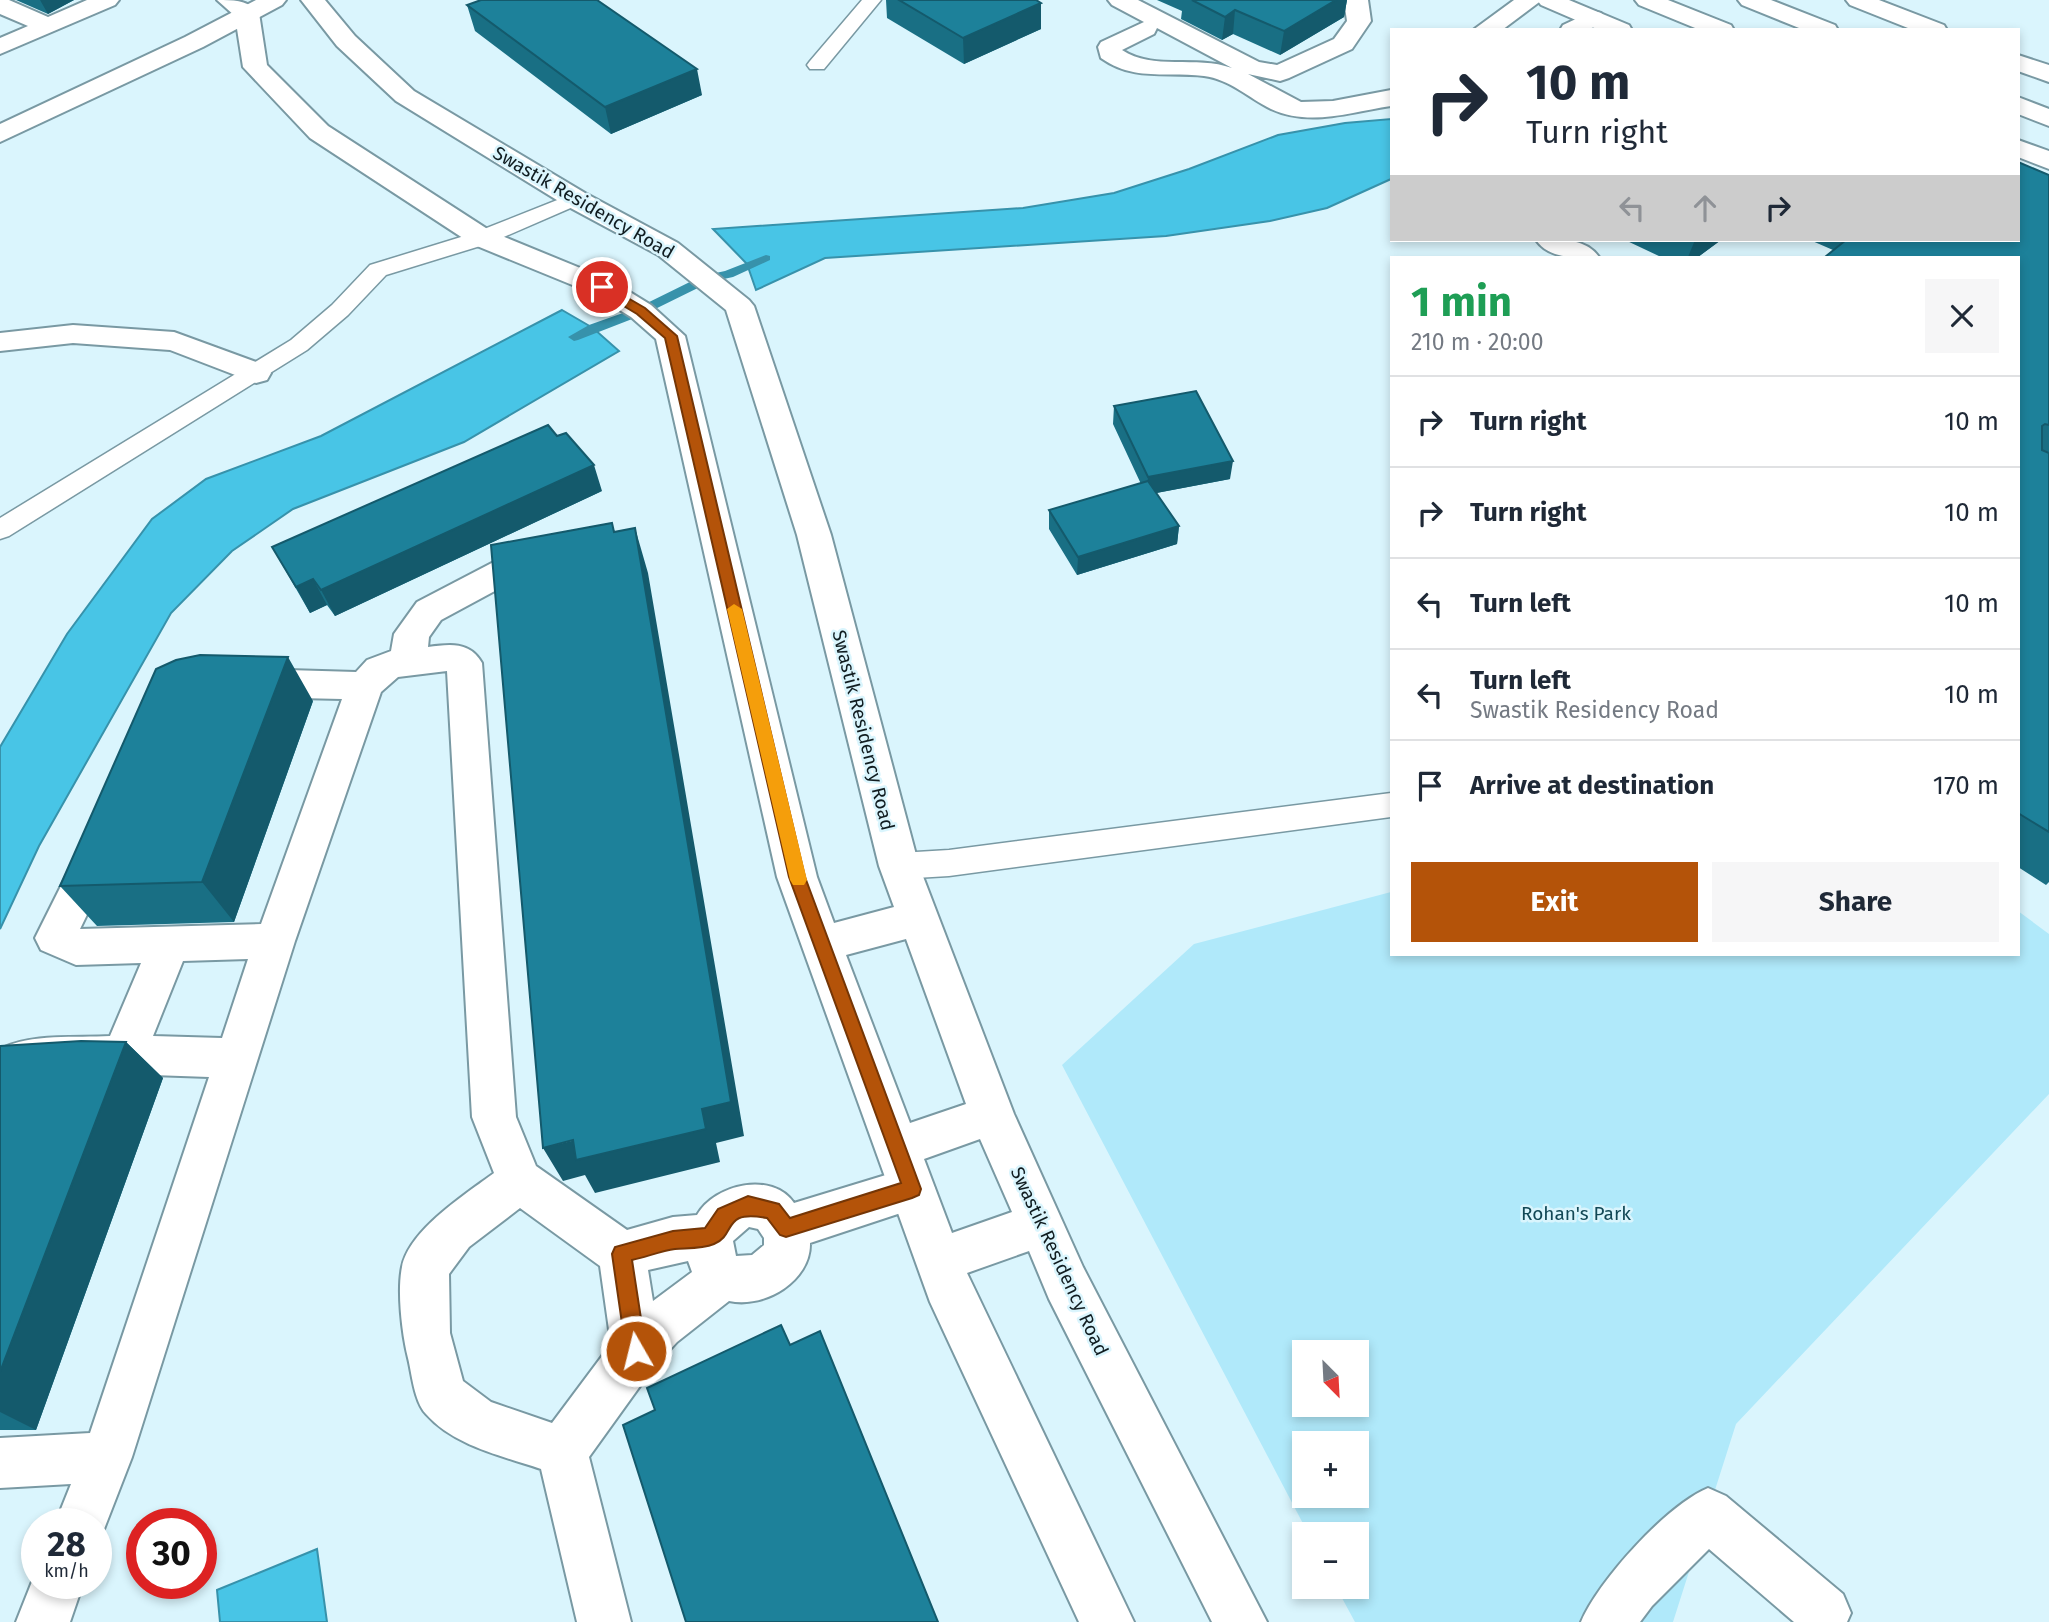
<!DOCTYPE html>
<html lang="en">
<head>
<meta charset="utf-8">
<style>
	body { margin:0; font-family:"Fira Sans",sans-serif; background:#f6f6f7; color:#1f2937; height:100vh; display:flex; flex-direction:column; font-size:26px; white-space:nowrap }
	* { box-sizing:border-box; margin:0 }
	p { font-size:23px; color:#747a83 }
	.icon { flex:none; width:38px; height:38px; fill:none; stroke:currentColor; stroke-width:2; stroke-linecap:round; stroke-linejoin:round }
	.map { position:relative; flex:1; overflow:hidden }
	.side { position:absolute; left:1390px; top:256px; width:630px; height:700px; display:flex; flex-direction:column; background:#fff; border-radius:0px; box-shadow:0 4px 10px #0003 }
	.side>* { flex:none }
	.guide { position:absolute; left:1390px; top:28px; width:630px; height:214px; border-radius:0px; box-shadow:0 4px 10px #0003; background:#fff; color:#1f2937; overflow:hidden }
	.needle { width:46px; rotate:156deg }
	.buttons { position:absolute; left:1292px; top:1340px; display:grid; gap:14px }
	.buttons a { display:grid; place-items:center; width:77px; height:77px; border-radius:0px; background:#fff; box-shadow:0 4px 10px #0003; font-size:35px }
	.speed { position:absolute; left:21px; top:1508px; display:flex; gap:14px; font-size:35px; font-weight:700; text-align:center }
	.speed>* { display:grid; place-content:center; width:91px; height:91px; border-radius:50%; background:#fff; box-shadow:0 4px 10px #0003; line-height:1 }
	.speed small { font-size:18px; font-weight:400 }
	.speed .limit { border:10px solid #d22; background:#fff; color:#111 }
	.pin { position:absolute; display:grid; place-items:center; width:60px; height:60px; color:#fff; margin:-30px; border:4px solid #fff; border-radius:50%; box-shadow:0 2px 7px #0007 }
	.me { position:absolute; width:77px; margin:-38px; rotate:352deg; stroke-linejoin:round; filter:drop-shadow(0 0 5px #0008) }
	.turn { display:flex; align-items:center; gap:24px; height:147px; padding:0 21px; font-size:32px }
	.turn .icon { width:91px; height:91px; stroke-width:2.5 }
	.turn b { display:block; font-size:49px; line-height:60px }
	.lanes { display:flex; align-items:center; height:66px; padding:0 21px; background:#0003; justify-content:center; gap:35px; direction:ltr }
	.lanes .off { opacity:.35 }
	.round { display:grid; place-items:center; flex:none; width:74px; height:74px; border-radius:0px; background:#f6f6f7 }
	.headline { display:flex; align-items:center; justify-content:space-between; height:119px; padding:0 21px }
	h1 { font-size:42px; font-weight:700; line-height:52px; color:#1e9e55 }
	.cta { display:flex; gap:14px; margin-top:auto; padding:14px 21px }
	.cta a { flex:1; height:80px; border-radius:0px; background:#b45309; color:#fff; font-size:28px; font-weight:700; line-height:80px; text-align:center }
	.cta a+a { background:#f6f6f7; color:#1f2937 }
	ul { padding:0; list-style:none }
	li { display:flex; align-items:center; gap:21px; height:91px; padding:0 21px; border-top:2px solid #e0e1e3 }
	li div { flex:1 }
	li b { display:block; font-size:26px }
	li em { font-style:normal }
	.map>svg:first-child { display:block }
	.green { fill:#b0e9fa; fill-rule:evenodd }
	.water { fill:#48c5e6; stroke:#3792ab; stroke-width:2 }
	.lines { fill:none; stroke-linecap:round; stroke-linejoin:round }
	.stream { fill:#3792ab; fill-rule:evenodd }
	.lane-casing { stroke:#7999a3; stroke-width:3 }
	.street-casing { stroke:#7999a3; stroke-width:4 }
	.secondary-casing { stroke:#7999a3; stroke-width:4 }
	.primary-casing { stroke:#7999a3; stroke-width:4 }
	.lane { fill:#fff; fill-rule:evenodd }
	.street { fill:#fff; fill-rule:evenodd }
	.secondary { fill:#fff; fill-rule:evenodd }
	.primary { fill:#fff; fill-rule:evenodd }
	.wall { fill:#196f84 }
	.shaded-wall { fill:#145a6c }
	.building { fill:#1d819a; stroke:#145a6c; stroke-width:2 }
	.route { fill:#b45309; stroke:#753606; stroke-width:2 }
	.slow { fill:#f59e0b }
	.labels { text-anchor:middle; stroke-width:5; stroke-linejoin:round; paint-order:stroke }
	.street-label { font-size:19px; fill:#101c20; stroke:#daf5fd }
	.park-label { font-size:19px; fill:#124856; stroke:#daf5fd }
</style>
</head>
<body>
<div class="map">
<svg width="2049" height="1622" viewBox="0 0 2049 1622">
	<rect width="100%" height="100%" fill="#daf5fd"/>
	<path class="green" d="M1391 892V954H2018V911L2049 934V1094L1736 1424 1673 1622H1355L1336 1587H1356V1535H1309L1062 1065 1194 944ZM1304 1353H1356V1405H1304ZM1304 1444H1356V1496H1304Z"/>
	<path class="water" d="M1391 119V179L1327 208 1270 221 1166 236 825 258 756 290 747 264 713 229 1023 208 1114 193 1189 169 1278 135 1345 123Z
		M562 310 593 328 619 351 464 442 293 509 232 551 171 613 39 846 0 929V747L67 634 152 519 206 479 321 436Z
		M317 1549 327 1622H220L217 1590Z"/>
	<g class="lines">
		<path class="stream" d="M766 255 770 256V260L733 277 710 282 645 314 578 340 574 341 568 337 589 325 637 308 702 276 725 271Z"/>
		<defs>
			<path id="lane" d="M862 0H881L824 69H810L807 65 810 61Z
				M575 193 582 195 586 199 582 203 490 243 386 275 348 315 307 350 9 536 0 539V518L291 340 332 305 370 265 474 233Z
				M1391 793V817L949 876 899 879 888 875 884 866 888 857 899 853 949 850Z"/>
			<path id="street" d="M0 0H9L48 17 87 0H119L115 5 0 54V38L28 26 0 14Z
				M256 0H286L282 5 203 47 0 142V124L185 37Z
				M1108 0H1138L1259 62 1277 65 1334 39 1347 21 1344 0H1368L1371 21 1352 49 1289 78 1280 81 1248 74 1301 102 1333 101 1391 90V106C1351 112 1310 127 1271 109 1249 98 1229 79 1204 76 1166 71 1135 82 1101 58L1098 47 1101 42 1144 22 1112 5ZM1157 28 1232 68C1196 55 1153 71 1122 50L1154 34Z
				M1514 0H1542L1502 30H1473Z
				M1593 11 1601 13 1605 18C1594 33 1577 30 1560 30L1563 25Z
				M1536 240C1557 239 1585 237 1599 257 1578 258 1550 260 1536 240Z
				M73 325 174 332 267 366 271 373 267 380 256 383 170 350 73 343 0 351V333Z
				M540 540 552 544 557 552 552 560 441 620 429 637 428 647C449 644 470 641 482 663L516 1117 536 1166 627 1230 673 1217 697 1215C715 1184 772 1171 794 1203L912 1167 928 1174 935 1189 928 1204 810 1243C811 1281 764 1309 729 1301L677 1342 653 1368 589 1457 631 1622H577L541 1469C503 1456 454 1446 426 1414 414 1401 412 1374 408 1358 402 1334 397 1291 402 1267 409 1230 466 1194 494 1173L472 1117 447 671 398 677 381 692 295 941 132 1457 99 1542 96 1543V1524H55L71 1484 0 1488V1438L90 1433 209 1077 124 1074 25 1080 0 1092V1049C31 1033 76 1038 110 1036L141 963 76 965 41 950 35 938 82 844 96 839 110 844 116 855 80 929 261 924 342 699 252 697 239 693 234 683 239 673 252 669 356 672 367 660 391 651 394 634 417 602 528 544ZM248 959 222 1038 153 1036 183 961ZM520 1208 600 1266 611 1344 552 1423 491 1402 463 1381 450 1333 449 1274 469 1247ZM749 1227 758 1229 764 1238V1245L752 1255 736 1256 733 1241ZM688 1261 692 1272 653 1301 648 1270Z
				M1708 1488 1726 1496 1843 1594 1851 1613 1847 1622H1794L1709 1549 1652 1606 1640 1622H1581C1598 1581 1667 1505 1708 1488Z
				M37 1569V1584H83L70 1622H16Z"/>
			<path id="secondary" d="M217 0C235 0 248 0 259 13L267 65 328 126 492 232 612 281 651 305 685 336 817 877 834 923 894 907 879 866 797 535 726 310 658 255 565 205 396 101 337 46 301 0H325L355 36 414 91 585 193 678 243 749 300 754 306 831 535 919 866 1014 1114 1083 1267 1267 1622H1212L1049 1299 1029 1251 967 1273 1134 1622H1079L930 1302 777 877 656 339 631 317 592 293 472 244 310 138 243 67 235 16ZM906 939 966 1104 910 1123 846 955ZM980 1139 1012 1212 952 1233 924 1159Z
				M1537 0H1569L1629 25 1632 30H1599L1541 5Z
				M1846 0H1879L1944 25 1947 30H1913L1850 5Z
				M2018 55 2049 65V82L2018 71Z"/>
			<path id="primary" d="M1635 0H1668L1731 25 1734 30H1700L1639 5Z
				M1738 0H1771L1835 25 1838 30H1804L1742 5Z
				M2018 97 2049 109V126L2018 114Z
				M2018 140 2049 151V169L2018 157Z"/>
		</defs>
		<use href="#lane" class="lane-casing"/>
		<use href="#street" class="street-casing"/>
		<use href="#secondary" class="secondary-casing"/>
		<use href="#primary" class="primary-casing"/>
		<use href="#lane" class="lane"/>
		<use href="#street" class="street"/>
		<use href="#secondary" class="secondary"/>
		<use href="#primary" class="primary"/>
	</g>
	<path class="wall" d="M16 0H74L48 14Z
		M886 0H1036L1041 3V29L964 64 887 18Z
		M1157 0H1347L1344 17 1280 55 1233 34 1222 40 1181 19 1182 11Z
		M467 5 702 95 611 134 475 31Z
		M2049 175V882L2046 885 2018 867V257L1833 250 1810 240H2018Z
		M1625 240H1721L1698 257H1661Z
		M1114 406 1230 479 1156 493 1179 526 1177 544 1077 575 1049 529V510L1141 484 1113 424Z
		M602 491 335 616 327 605 310 613 272 547Z
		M313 701 234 922 97 926 60 886Z
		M126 1042 163 1078 36 1430H0V1046Z"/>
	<path class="shaded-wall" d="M40 0H74L48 14Z
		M1336 0H1347L1344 17 1280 55 1284 31Z
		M1041 3V29L964 64 963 38Z
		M1235 10 1233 34 1222 40 1225 17Z
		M697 69 702 95 611 134 605 107Z
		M1695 240H1721L1698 257H1688Z
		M1233 461 1230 479 1146 495 1148 477Z
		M594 465 602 491 335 616 321 590Z
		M1179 526 1177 544 1077 575 1078 557Z
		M635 528 648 573 744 1136 716 1143 720 1162 595 1193 585 1175 563 1181 543 1148 702 1109Z
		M313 579 327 605 310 613 296 587Z
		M288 657 313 701 234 922 202 882Z
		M126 1042 163 1078 36 1430 0 1412V1372Z"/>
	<path class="building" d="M481 0H597L697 69 605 107 467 5Z
		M899 0H1036L1041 3 963 38Z
		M1192 0H1336L1284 31 1235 10 1225 17Z
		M2018 162 2049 175V425L2045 424 2042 426V450L2049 453V832L2018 813V257H1825L1846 240H2018Z
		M1196 391 1233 461 1148 477 1114 406Z
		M548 425 557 436 566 433 594 465 321 590 313 579 296 587 272 547Z
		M1148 481 1179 526 1078 557 1049 510Z
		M612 523 614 532 635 528 731 1102 702 1109 706 1129 576 1160 573 1140 543 1148 491 545Z
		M200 655 288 657 202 882 60 886 156 669 176 660Z
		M81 1041 126 1042 0 1372V1046Z
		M781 1325 790 1345 820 1331 938 1622H686L623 1425 655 1410 647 1388Z"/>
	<path class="route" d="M602 283 645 308 677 336 805 877 921 1189 919 1195 912 1198 786 1237 780 1235 767 1218C721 1209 737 1235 714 1244 702 1249 687 1248 675 1249 661 1251 646 1257 632 1260L646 1351 643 1358 636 1361 629 1358 626 1351 612 1254 615 1247 673 1231 705 1228 718 1209 748 1196 779 1204 790 1218 901 1183 789 877 665 338 637 314 597 290V284Z"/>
	<path class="slow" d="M734 604 742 609 807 880 804 885H793L790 880 727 609Z"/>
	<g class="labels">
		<g class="street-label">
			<text transform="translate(584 202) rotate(30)" y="7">Swastik Residency Road</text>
			<text transform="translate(864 730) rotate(76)" y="7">Swastik Residency Road</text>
			<text transform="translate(1060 1261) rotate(65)" y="7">Swastik Residency Road</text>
		</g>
		<g class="park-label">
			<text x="1576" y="1220">Rohan's Park</text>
		</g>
	</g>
</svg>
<div class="buttons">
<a><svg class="needle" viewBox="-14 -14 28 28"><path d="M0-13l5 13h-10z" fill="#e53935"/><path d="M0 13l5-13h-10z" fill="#747a83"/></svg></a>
<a>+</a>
<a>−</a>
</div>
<div class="speed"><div>28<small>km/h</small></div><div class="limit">30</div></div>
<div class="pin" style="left:602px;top:287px;background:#d93025"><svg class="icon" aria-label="arrive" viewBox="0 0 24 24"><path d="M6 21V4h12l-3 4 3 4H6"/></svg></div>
<svg class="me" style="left:636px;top:1351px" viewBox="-20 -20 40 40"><circle r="17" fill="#b45309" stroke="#fff" stroke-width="3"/><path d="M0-11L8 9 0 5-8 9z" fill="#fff"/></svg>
<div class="guide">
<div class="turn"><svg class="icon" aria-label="right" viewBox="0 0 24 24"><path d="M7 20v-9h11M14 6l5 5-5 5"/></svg><div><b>10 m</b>Turn right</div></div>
<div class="lanes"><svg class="icon off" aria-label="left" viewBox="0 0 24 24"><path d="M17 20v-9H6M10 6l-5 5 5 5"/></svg><svg class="icon off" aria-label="ahead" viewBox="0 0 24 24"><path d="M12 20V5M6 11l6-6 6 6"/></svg><svg class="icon" aria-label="right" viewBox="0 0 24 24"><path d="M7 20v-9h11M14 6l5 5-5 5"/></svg></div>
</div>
<section class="side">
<div class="headline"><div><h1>1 min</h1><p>210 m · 20:00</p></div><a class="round"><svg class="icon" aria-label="close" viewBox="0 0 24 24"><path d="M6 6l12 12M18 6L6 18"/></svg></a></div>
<ul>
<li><svg class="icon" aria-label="right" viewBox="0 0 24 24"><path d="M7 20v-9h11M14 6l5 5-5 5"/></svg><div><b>Turn right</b></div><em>10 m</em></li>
<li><svg class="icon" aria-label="right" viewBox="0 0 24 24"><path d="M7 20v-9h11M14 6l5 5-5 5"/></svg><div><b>Turn right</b></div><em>10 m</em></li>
<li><svg class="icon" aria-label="left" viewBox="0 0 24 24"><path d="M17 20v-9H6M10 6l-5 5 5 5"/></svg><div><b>Turn left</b></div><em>10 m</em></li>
<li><svg class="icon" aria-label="left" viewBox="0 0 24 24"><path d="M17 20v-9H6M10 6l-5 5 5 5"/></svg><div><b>Turn left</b><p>Swastik Residency Road</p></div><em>10 m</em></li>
<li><svg class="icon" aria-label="arrive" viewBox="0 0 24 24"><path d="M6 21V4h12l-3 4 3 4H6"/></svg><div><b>Arrive at destination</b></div><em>170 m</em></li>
</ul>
<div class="cta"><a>Exit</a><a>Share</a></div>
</section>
</div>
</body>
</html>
